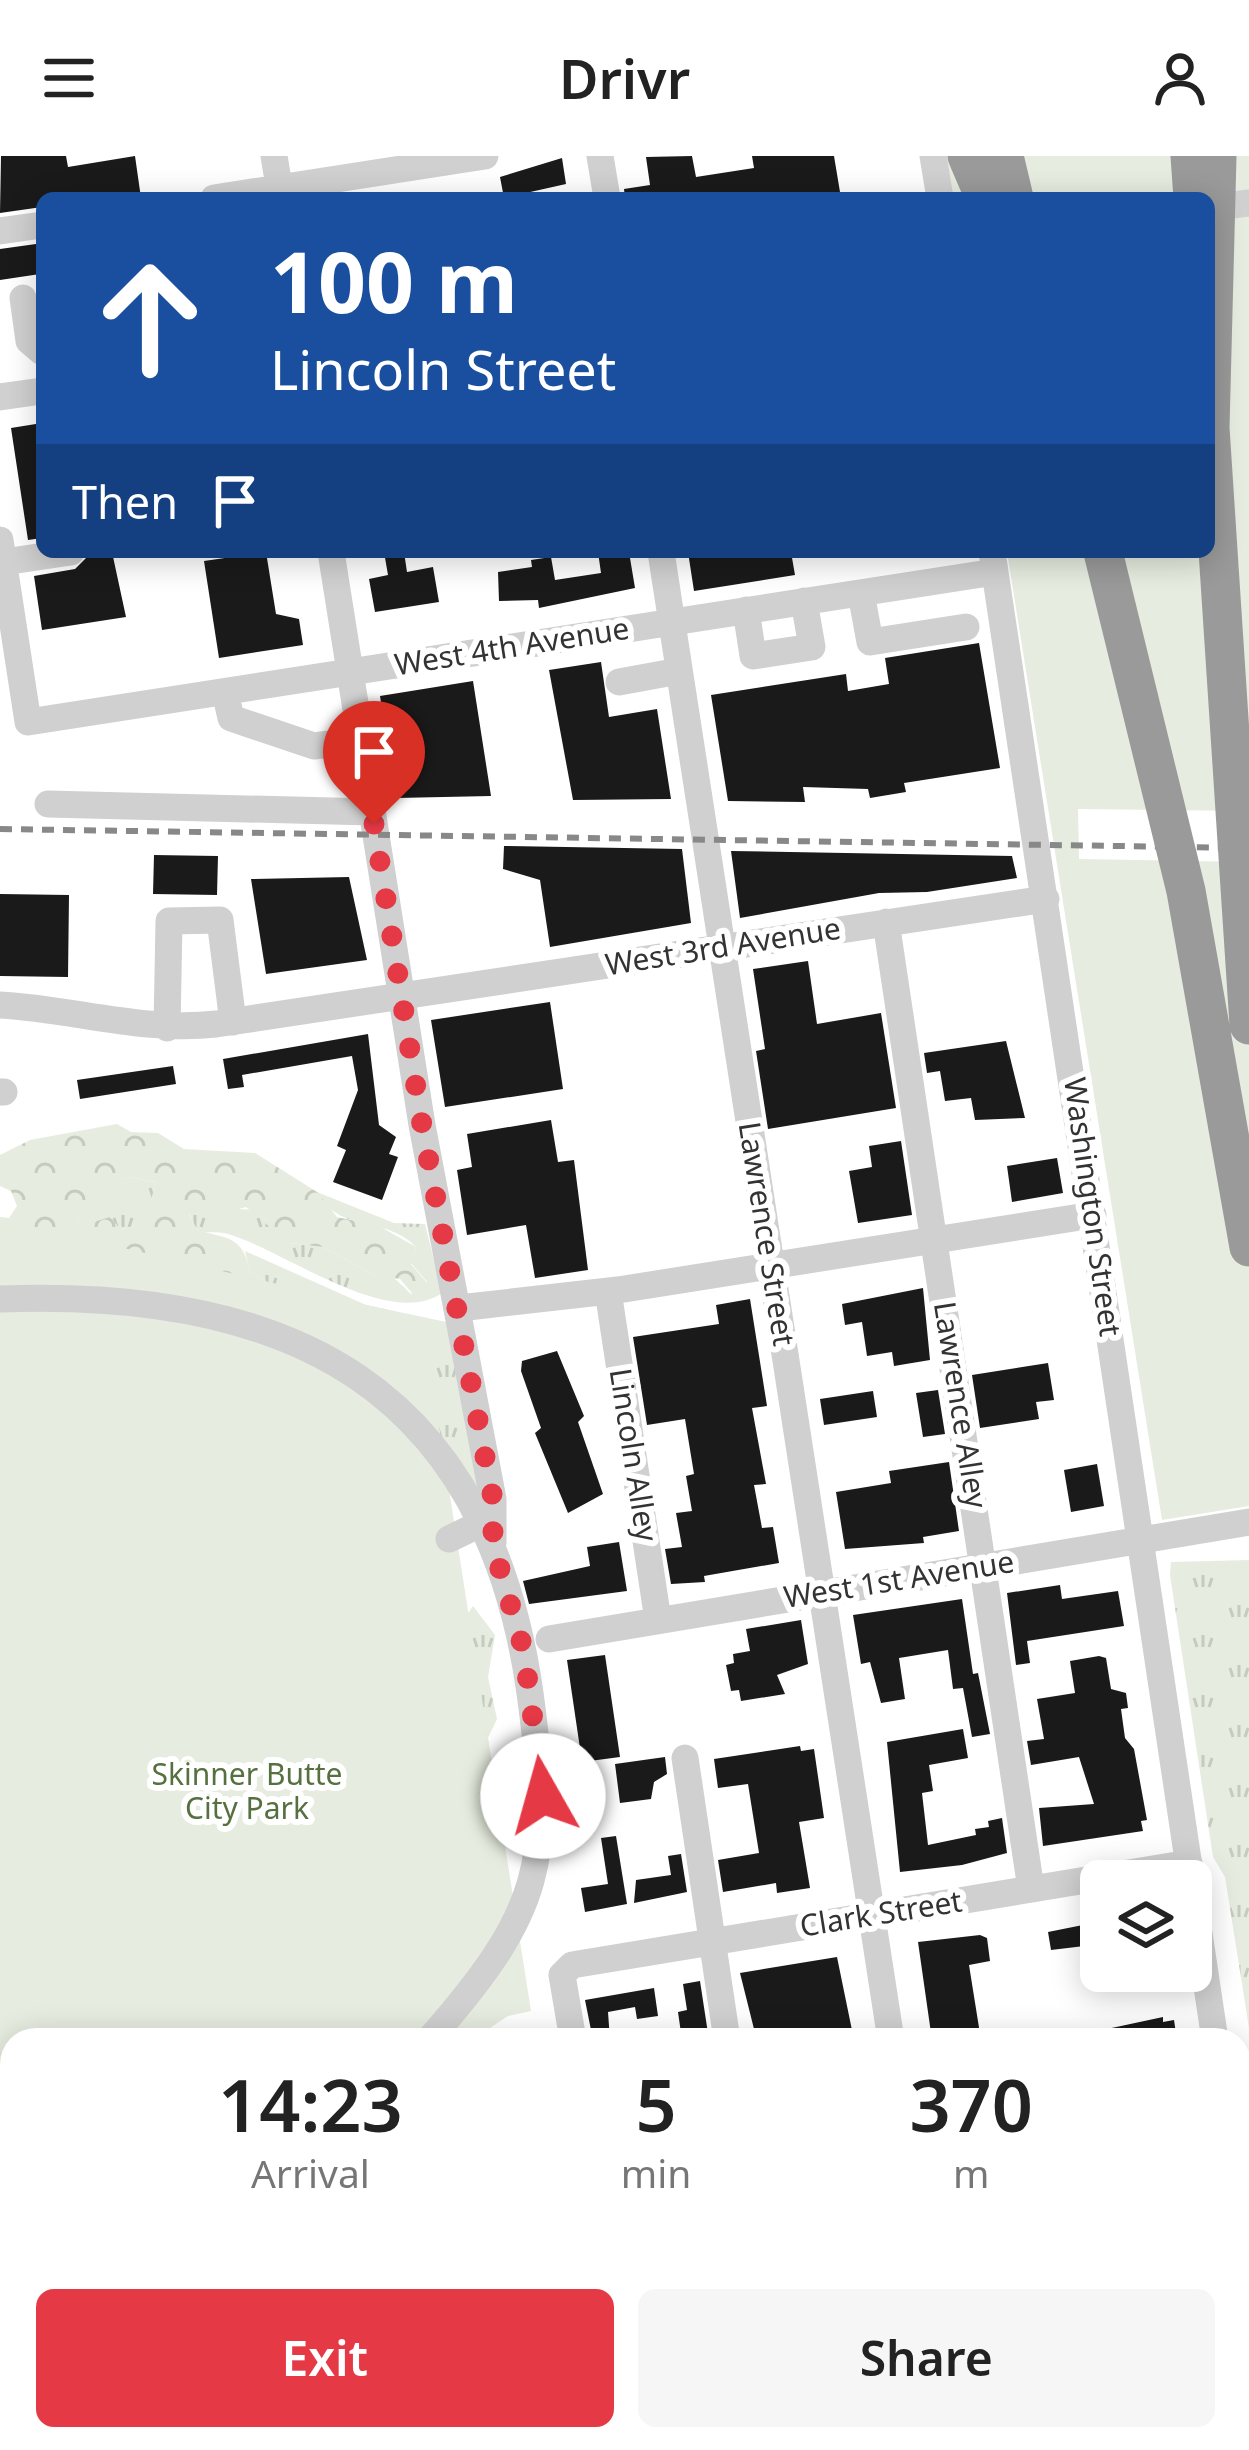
<!DOCTYPE html>
<html lang="en">
<head>
<meta charset="utf-8">
<style>
	body { margin:0; font-family:"Noto Sans",sans-serif; background:#f6f6f6; color:#222; height:100vh; display:flex; flex-direction:column; font-size:45px; white-space:nowrap }
	* { box-sizing:border-box; margin:0 }
	p { font-size:39px; color:#767676 }
	.icon { flex:none; width:66px; height:66px; fill:none; stroke:currentColor; stroke-width:2; stroke-linecap:round; stroke-linejoin:round }
	.map { position:relative; flex:1; overflow:hidden }
	.drawer { position:absolute; left:0px; top:1872px; width:1251px; height:423px; display:flex; flex-direction:column; background:#fff; border-radius:36px 36px 0 0; box-shadow:0 6px 30px #0003 }
	.drawer>* { flex:none }
	.guide { position:absolute; left:36px; top:36px; width:1179px; height:366px; border-radius:18px; box-shadow:0 6px 30px #0003; background:#1a4fa0; color:#fff; overflow:hidden }
	.controls { position:absolute; left:1080px; top:1704px; display:grid; gap:24px }
	.controls a { display:grid; place-items:center; width:132px; height:132px; border-radius:18px; background:#fff; box-shadow:0 6px 30px #0003; font-size:60px }
	.pin { position:absolute; display:grid; place-items:center; width:102px; height:102px; color:#fff; margin:-123px -51px; border-radius:50% 50% 50% 0; rotate:-45deg; box-shadow:0 0 12px #0007 }
	.pin .icon { rotate:45deg }
	.me { position:absolute; width:132px; margin:-66px; rotate:353deg; stroke-linejoin:round; filter:drop-shadow(0 0 9px #0008) }
	.turn { display:flex; align-items:center; gap:42px; height:252px; padding:0 36px; font-size:54px }
	.turn .icon { width:156px; height:156px; stroke-width:2.5 }
	.turn b { display:block; font-size:84px; line-height:102px }
	.then { display:flex; align-items:center; height:114px; padding:0 36px; background:#0003; gap:24px; font-size:45px }
	.eta { display:flex; justify-content:space-evenly; align-items:center; height:204px; text-align:center }
	.eta b { font-size:72px; font-weight:600; line-height:84px }
	.button { display:flex; gap:24px; margin-top:auto; padding:24px 36px }
	.button a { flex:1; height:138px; border-radius:18px; background:#e63946; color:#fff; font-size:48px; font-weight:600; line-height:138px; text-align:center }
	.button a+a { background:#f6f6f6; color:#222 }
	header { display:flex; justify-content:space-between; align-items:center; height:156px; padding:0 36px; background:#fff; font-size:54px; font-weight:600 }
	.map>svg:first-child { display:block }
	.grass { fill:url(#grass-tufts) }
	.forest { fill:url(#forest-crowns); fill-rule:evenodd }
	.green { fill:#e6ecdf }
	.building { fill:#1a1a1a }
	.lines { fill:none; stroke-linecap:round; stroke-linejoin:round }
	.minor { stroke:#d0d0d0; stroke-width:27 }
	.highway { stroke:#9a9a9a; stroke-width:39 }
	.rail { stroke:#888; stroke-width:6; stroke-dasharray:12 9; stroke-linecap:butt }
	.highway-bridge { stroke:#9a9a9a; stroke-width:39 }
	.route { stroke:#e63946; stroke-width:21; stroke-dasharray:0 37.8 }
	.labels { text-anchor:middle; stroke-width:12; stroke-linejoin:round; paint-order:stroke }
	.street-label { font-size:30px; fill:#333; stroke:#fff }
	.park-label { font-size:30px; fill:#56703f; stroke:#fff }
</style>
</head>
<body>
<header><svg class="icon" aria-label="menu" viewBox="0 0 24 24"><path d="M4 6h16M4 12h16M4 18h16"/></svg>Drivr<svg class="icon" aria-label="person" viewBox="0 0 24 24"><circle cx="12" cy="8" r="4"/><path d="M4 21q1-7 8-7t8 7"/></svg></header>
<div class="map">
<svg width="1249" height="2294" viewBox="0 0 1249 2294">
	<defs>
		<pattern id="grass-tufts" width="24" height="20" patternUnits="userSpaceOnUse" patternTransform="scale(3)"><rect width="24" height="20" fill="#e6ecdf"/><path d="M3 7l-1-3M5 7V3M7 7l1-3M15 17l-1-3M17 17v-4M19 17l1-3" fill="none" stroke="#c6cbc0"/></pattern>
		<pattern id="forest-crowns" width="20" height="18" patternUnits="userSpaceOnUse" patternTransform="scale(3)"><rect width="20" height="18" fill="#e6ecdf"/><path d="M2 6a3 3 0 1 1 6 0M12 15a3 3 0 1 1 6 0" fill="none" stroke="#c6cbc0"/></pattern>
	</defs>
	<rect width="100%" height="100%" fill="#fff"/>
	<path class="grass" d="M129 1021 156 1026 146 1066 121 1074 81 1070 77 1063 104 1030Z
		M317 1036 394 1067 425 1068 442 1137C387 1175 279 1090 224 1077 215 1075 206 1078 197 1074L189 1058 196 1050 254 1054 289 1087 323 1091 374 1119 392 1120 411 1138 427 1126 411 1107 416 1091C386 1059 339 1078 317 1036Z
		M245 1095 366 1149 451 1167 488 1348 272 1129 250 1116Z
		M1249 1404V1872L1225 1721 1213 1701 1170 1419 1171 1406Z
		M473 1450 495 1479 488 1521 497 1563 486 1586 458 1472Z"/>
	<path class="forest" d="M117 968 131 976 158 977 184 993 255 997 317 1036 337 1061 379 1070 416 1091 411 1108 432 1133 430 1141 417 1143 400 1123 374 1119 323 1091 289 1087 246 1051 223 1057 196 1051 189 1059 197 1074C227 1083 243 1079 250 1116L272 1129 0 1133V1061L9 1062 17 1050 11 1035 0 1030V999L30 984ZM129 1021 156 1026 145 1066 121 1074 110 1061 81 1070 77 1063 104 1043 105 1030Z"/>
	<path class="green" d="M944 0H1249V655L1078 653 1079 703 1249 706V1350L1162 1364 1007 396H1209V42H951Z
		M0 1063 422 1162 531 1855 508 1860 472 1884H12V2283H1239V1968L1249 2034V2294H0Z"/>
	<path class="building" d="M1 0H66L68 11 135 0 141 42H42V51L0 57Z
		M692 0 696 21 754 12 752 0H834L841 42H625L624 33 650 29 646 1Z
		M562 2 566 28 504 42 500 21Z
		M36 88 40 118 0 124V93Z
		M42 267V382L28 384 11 272Z
		M112 396 126 461 42 474 34 420 75 413 88 400Z
		M266 396 276 458 299 463 303 489 219 502 204 405Z
		M384 396H404L407 416 433 411 439 446 375 456 369 423 388 419Z
		M598 396H629L635 432 539 452 538 444 499 445 498 416 532 411 531 404 551 401 555 424 601 417Z
		M688 396H791L795 419 694 435Z
		M979 487 1000 612 904 627 906 636 870 642 868 633 803 631 805 646 728 645 711 539 846 518 848 535 889 528 885 502Z
		M601 506 609 561 657 553 671 643 573 644 549 514Z
		M473 525 491 640 396 642 380 540Z
		M504 690 682 693 691 767 550 791 540 724 503 713Z
		M731 695 1012 700 1017 722 927 736 879 737 740 762Z
		M154 699 218 700 217 739 153 738Z
		M349 721 367 804 266 818 251 723Z
		M0 738 69 739 68 821 0 820Z
		M808 805 817 868 881 857 896 952 768 973 756 895 765 893 753 813Z
		M550 846 563 933 445 951 431 864Z
		M368 878 379 969 396 981 389 998 398 1001 382 1044 333 1026 346 994 337 990 358 934 352 900 242 919 244 931 228 933 223 903Z
		M1006 885 1025 962 975 964 971 942 945 945 940 915 927 917 924 897Z
		M173 910 176 928 80 943 77 924Z
		M551 964 558 1006 574 1004 588 1114 535 1122 526 1069 467 1079 457 1014 472 1011 467 978Z
		M901 985 912 1059 858 1067 849 1015 872 1011 869 990Z
		M1057 1002 1063 1037 1012 1046 1007 1010Z
		M923 1132 930 1204 894 1210 892 1196 867 1200 862 1166 845 1169 842 1148Z
		M750 1143 767 1250 752 1252 766 1328 754 1329 762 1372 773 1371 779 1407 704 1420 705 1426 671 1428 665 1393 682 1391 676 1357 692 1355 686 1320 694 1318 685 1263 647 1269 633 1181 719 1168 716 1149Z
		M557 1195 584 1260 578 1266 603 1338 568 1357 535 1277 541 1272 521 1215 522 1205Z
		M1048 1207 1054 1244 1036 1246 1039 1263 980 1272 972 1219Z
		M938 1234 945 1278 923 1281 916 1237Z
		M873 1235 877 1261 824 1269 820 1243Z
		M949 1306 959 1375 923 1381 924 1387 845 1393 836 1336 891 1327 889 1315Z
		M1097 1308 1104 1350 1071 1356 1064 1314Z
		M619 1386 627 1435 529 1448 523 1425 590 1410 587 1391Z
		M1060 1429 1062 1443 1118 1435 1124 1470 1027 1485 1030 1507 1016 1509 1007 1437Z
		M962 1443 973 1518 978 1517 990 1578 972 1581 963 1532 953 1533 948 1494 899 1502 905 1543 881 1547 870 1506 861 1508 853 1459Z
		M801 1464 808 1508 777 1519 785 1538 741 1545 739 1534 731 1535 726 1509 734 1507 733 1498 750 1495 746 1473Z
		M605 1499 620 1601 582 1606 567 1504Z
		M1099 1500 1106 1502 1111 1533 1126 1537 1128 1552 1121 1553 1125 1582 1134 1593 1147 1664 1141 1665 1143 1675 1043 1690 1039 1652 1094 1648 1079 1601 1031 1609 1027 1585 1044 1583 1037 1543 1075 1537 1070 1505Z
		M963 1573 968 1602 929 1609 933 1635 922 1637 928 1689 976 1679 975 1673 989 1671 988 1665 1002 1662 1007 1697 962 1709 900 1716 887 1586Z
		M800 1590 801 1595 814 1593 824 1662 799 1666 810 1732 777 1737 776 1727 723 1736 718 1704 759 1697 748 1628 718 1632 714 1603Z
		M665 1601 667 1618 654 1626 651 1643 620 1647 615 1608Z
		M586 1612 592 1661 570 1665 560 1617Z
		M616 1680 627 1748 585 1756 581 1732 608 1728 601 1682Z
		M681 1698 687 1736 634 1747 636 1724 671 1719 668 1700Z
		M1098 1766 1101 1788 1051 1794 1048 1776Z
		M980 1779 987 1782 990 1805 969 1809 981 1884H932L918 1786Z
		M837 1801 854 1884H787L786 1876 756 1881 740 1817Z
		M700 1825 709 1884H682L678 1856 687 1854 683 1828Z
		M654 1832 658 1860 637 1863 635 1851 608 1856 610 1884H593L585 1844Z
		M1163 1861V1866L1174 1864 1177 1884H1094L1093 1876Z"/>
	<g class="lines">
		<path class="minor" d="M274 0 281 42
			M600 0 607 42
			M933 0 940 42
			M214 42 485 0
			M1209 52 1249 47
			M0 75 42 69
			M23 142 29 185 42 196
			M0 241 42 235
			M0 384 28 566 995 416
			M331 396 422 969 493 1343V1386
			M661 396 891 1884
			M992 396 1215 1884
			M4 406 71 396
			M861 437 870 486 966 471
			M746 454 753 500 812 491 804 445
			M619 526 679 515
			M225 536 231 562 314 590 361 584
			M48 648 372 656
			M886 766 1031 1733
			M0 849C74 853 140 876 216 868L1046 743
			M167 872 169 765 220 764 233 866
			M0 936H4
			M608 1135 658 1464
			M0 1143C290 1132 487 1231 530 1537 553 1706 543 1754 429 1884
			M459 1152 618 1134 1093 1059
			M449 1383 480 1368
			M549 1483 1249 1366
			M685 1602 727 1884
			M573 1884 562 1819 572 1809 1189 1707
			M1239 2045 1249 2116
			M0 2102 12 2101
			M1239 2165 1249 2148"/>
		<path class="highway" d="M967 0 985 42
			M1004 0 1014 42
			M1190 0 1193 42"/>
		<path class="rail" d="M0 673 1249 692"/>
		<path class="highway-bridge" d="M1217 0 1210 272 1249 869
			M1103 396 1186 735 1249 1091"/>
	</g>
	<g class="lines">
		<path class="route" d="M374 668 422 969 493 1343V1389L524 1495 543 1640"/>
	</g>
	<g class="labels">
		<g class="street-label">
			<text transform="translate(512 491) rotate(-9)" y="10">West 4th Avenue</text>
			<text transform="translate(723 791) rotate(-9)" y="10">West 3rd Avenue</text>
			<text transform="translate(1092 1051) rotate(82)" y="10">Washington Street</text>
			<text transform="translate(766 1078) rotate(81)" y="10">Lawrence Street</text>
			<text transform="translate(960 1249) rotate(81)" y="10">Lawrence Alley</text>
			<text transform="translate(633 1299) rotate(81)" y="10">Lincoln Alley</text>
			<text transform="translate(899 1424) rotate(-9)" y="10">West 1st Avenue</text>
			<text transform="translate(881 1758) rotate(-9)" y="10">Clark Street</text>
		</g>
		<g class="park-label">
			<text x="247" y="1629">Skinner Butte<tspan x="247" dy="34">City Park</tspan></text>
		</g>
	</g>
</svg>
<div class="controls">
<a><svg class="icon" aria-label="layers" viewBox="0 0 24 24"><path d="M12 4l9 5-9 5-9-5zM3 14l9 5 9-5"/></svg></a>
</div>
<div class="pin" style="left:374px;top:668px;background:#d93025"><svg class="icon" aria-label="arrive" viewBox="0 0 24 24"><path d="M6 21V4h12l-3 4 3 4H6"/></svg></div>
<svg class="me" style="left:543px;top:1640px" viewBox="-20 -20 40 40"><circle r="19" fill="#fff"/><path d="M0-13L10 11 0 6-10 11z" fill="#e63946"/></svg>
<div class="guide">
<div class="turn"><svg class="icon" aria-label="ahead" viewBox="0 0 24 24"><path d="M12 20V5M6 11l6-6 6 6"/></svg><div><b>100 m</b>Lincoln Street</div></div>
<div class="then">Then<svg class="icon" aria-label="arrive" viewBox="0 0 24 24"><path d="M6 21V4h12l-3 4 3 4H6"/></svg></div>
</div>
<section class="drawer">
<div class="eta">
<div><b>14:23</b><p>Arrival</p></div>
<div><b>5</b><p>min</p></div>
<div><b>370</b><p>m</p></div>
</div>
<div class="button"><a>Exit</a><a>Share</a></div>
</section>
</div>
</body>
</html>
